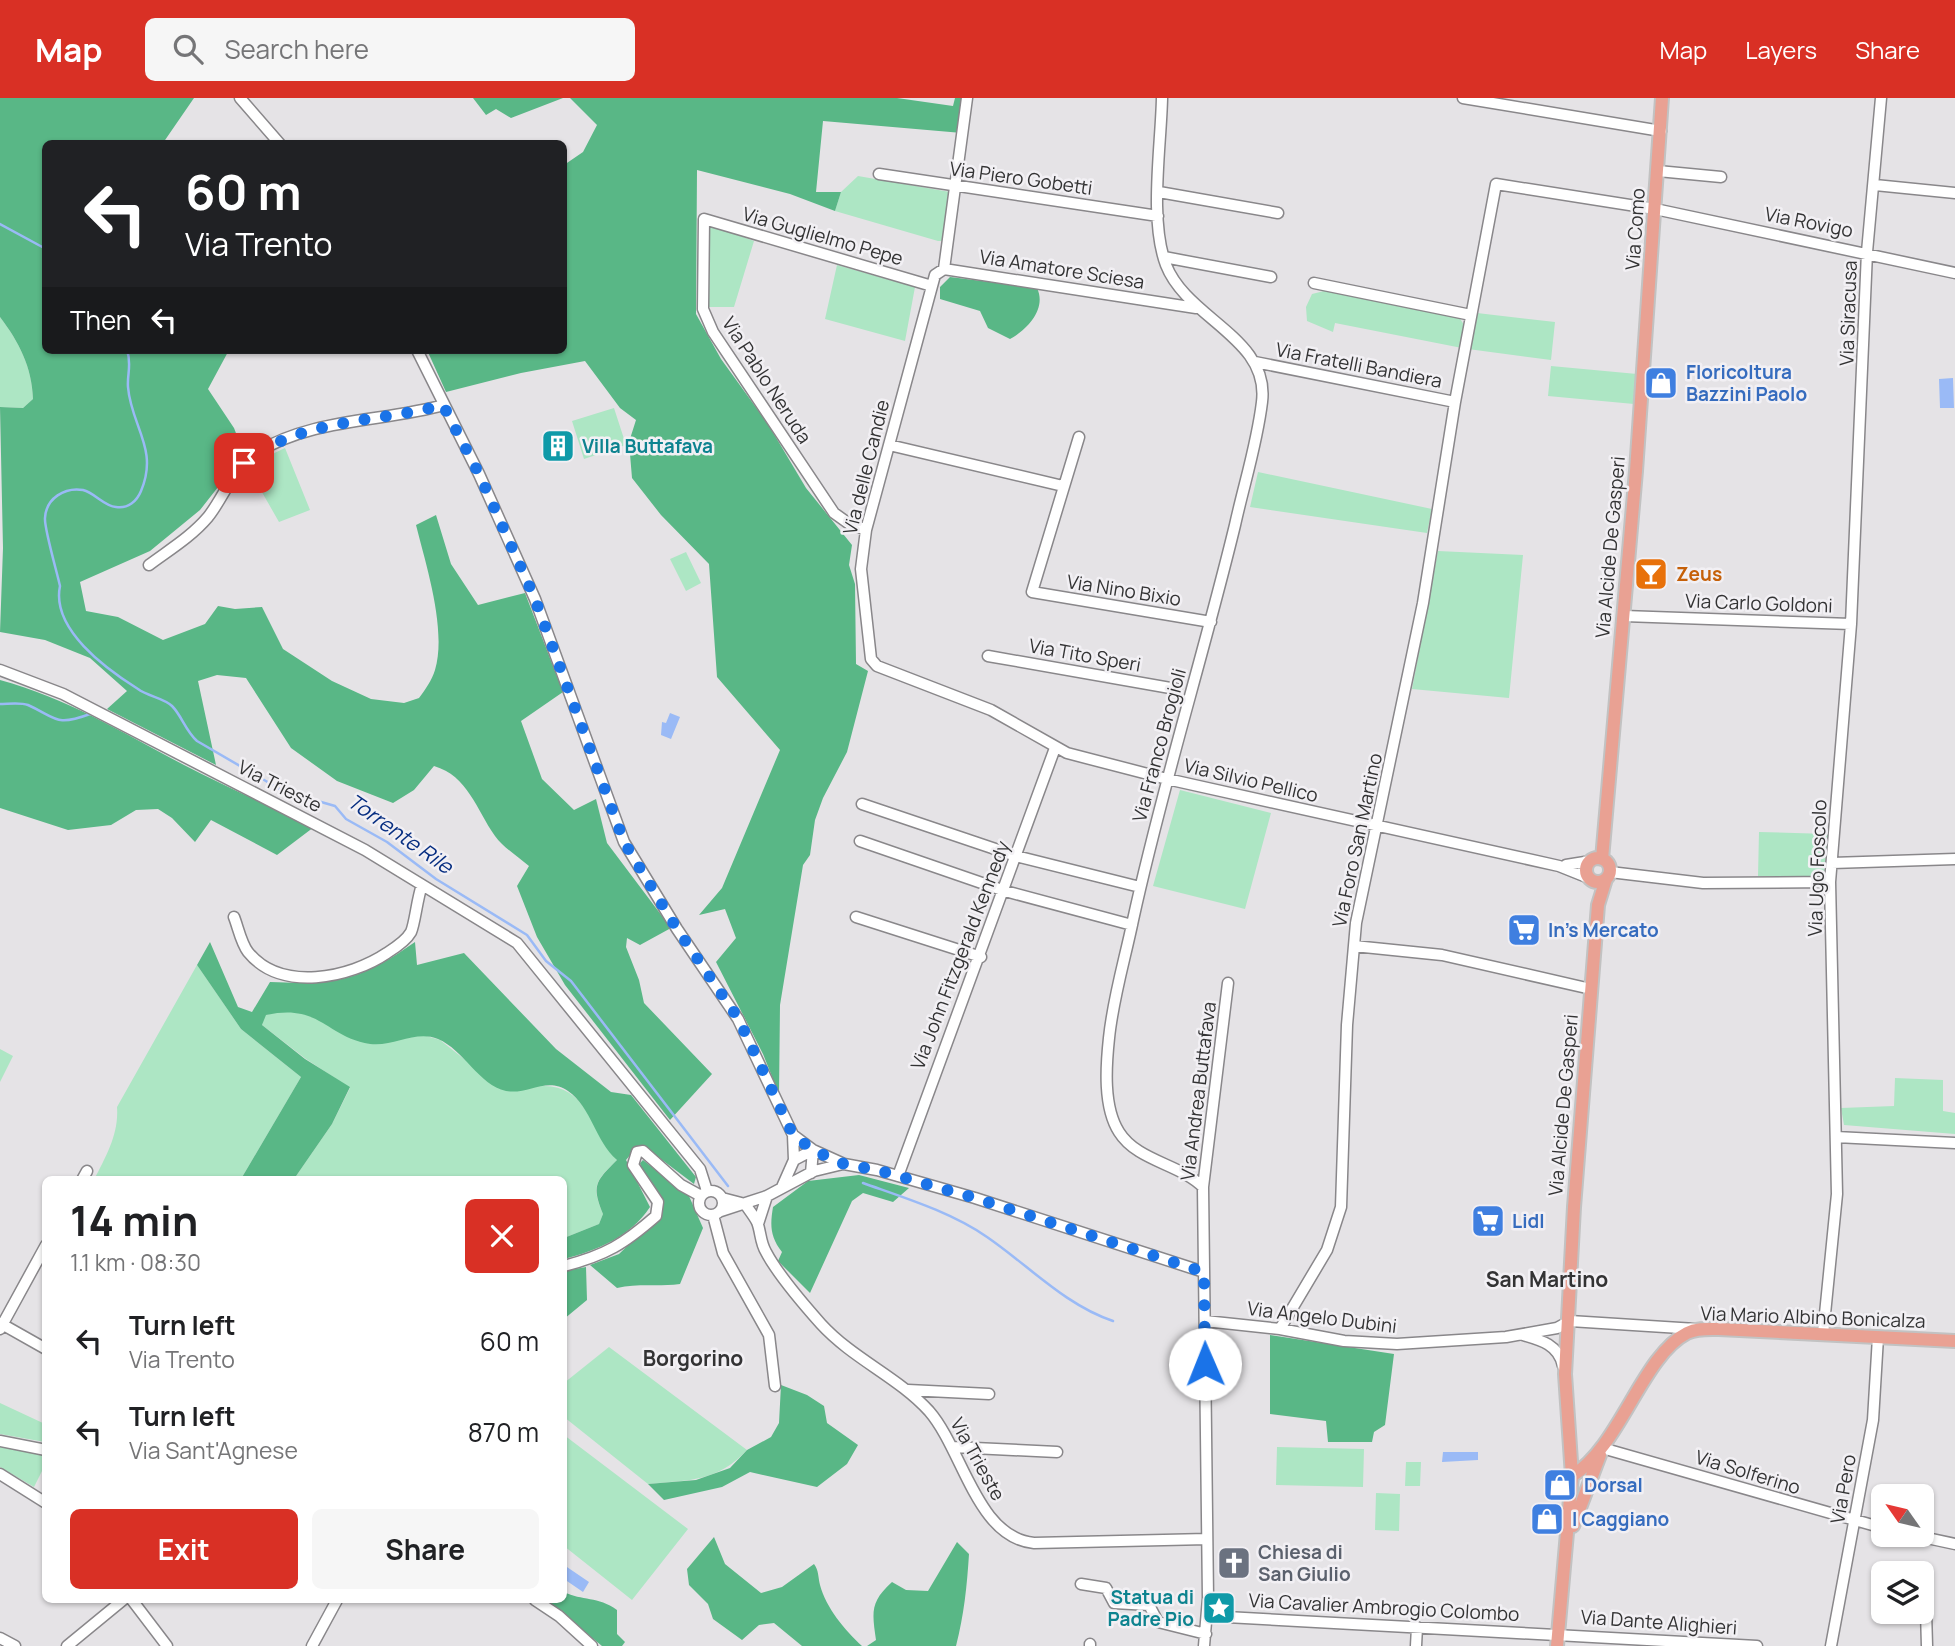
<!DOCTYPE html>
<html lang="en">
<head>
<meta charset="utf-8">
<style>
	body { margin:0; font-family:Manrope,sans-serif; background:#f6f6f6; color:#202124; height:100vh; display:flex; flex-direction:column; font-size:26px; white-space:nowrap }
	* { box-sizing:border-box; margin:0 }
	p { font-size:23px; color:#757577 }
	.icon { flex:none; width:38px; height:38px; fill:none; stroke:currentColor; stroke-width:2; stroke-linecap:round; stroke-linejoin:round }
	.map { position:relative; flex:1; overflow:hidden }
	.details { position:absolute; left:42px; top:1078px; width:525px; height:427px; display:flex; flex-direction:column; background:#fff; border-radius:10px; box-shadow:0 2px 5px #0004 }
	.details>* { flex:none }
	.top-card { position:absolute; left:42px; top:42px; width:525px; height:214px; border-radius:10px; box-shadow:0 2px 5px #0004; background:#202124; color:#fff; overflow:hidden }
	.needle { width:46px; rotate:304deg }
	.tools { position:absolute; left:1871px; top:1386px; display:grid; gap:14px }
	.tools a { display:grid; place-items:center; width:63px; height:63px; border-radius:10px; background:#fff; box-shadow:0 2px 5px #0004; font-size:35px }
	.pin { position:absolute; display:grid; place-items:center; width:60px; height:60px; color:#fff; margin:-30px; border-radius:14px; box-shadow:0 4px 10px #0006 }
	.me { position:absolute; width:77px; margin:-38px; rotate:359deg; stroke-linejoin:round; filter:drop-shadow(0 0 5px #0008) }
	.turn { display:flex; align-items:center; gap:24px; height:147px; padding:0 28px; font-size:32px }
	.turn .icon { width:91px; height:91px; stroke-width:2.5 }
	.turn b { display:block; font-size:49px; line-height:60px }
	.then { display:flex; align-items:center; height:66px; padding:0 28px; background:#0003; gap:14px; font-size:26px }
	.round { display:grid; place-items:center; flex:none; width:74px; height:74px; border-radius:10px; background:#f6f6f6 }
	.headline { display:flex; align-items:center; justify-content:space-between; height:119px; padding:0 28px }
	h1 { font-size:42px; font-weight:700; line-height:52px }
	.action { display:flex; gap:14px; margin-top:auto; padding:14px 28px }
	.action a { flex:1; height:80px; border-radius:10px; background:#d93025; color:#fff; font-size:28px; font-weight:700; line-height:80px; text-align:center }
	.action a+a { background:#f6f6f6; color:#202124 }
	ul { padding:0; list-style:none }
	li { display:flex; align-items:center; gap:21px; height:91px; padding:0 28px }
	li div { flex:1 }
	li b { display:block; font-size:26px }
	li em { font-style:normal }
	header { display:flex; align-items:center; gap:42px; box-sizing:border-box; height:98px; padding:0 35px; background:#d93025; color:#fff }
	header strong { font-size:33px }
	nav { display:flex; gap:38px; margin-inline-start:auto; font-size:24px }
	.search { width:490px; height:63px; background:#f6f6f6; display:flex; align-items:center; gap:18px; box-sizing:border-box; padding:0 24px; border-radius:10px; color:#757577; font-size:26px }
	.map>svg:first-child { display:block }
	.green { fill:#ade6c4 }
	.forest { fill:#59b786 }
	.water { fill:#9abaf6 }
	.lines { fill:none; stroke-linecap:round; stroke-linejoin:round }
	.stream { stroke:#9abaf6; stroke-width:2.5 }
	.minor-casing { stroke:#89878a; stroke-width:13 }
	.major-casing { stroke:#c2c2c2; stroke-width:16 }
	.minor { stroke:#fff; stroke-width:10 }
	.major { stroke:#e9a193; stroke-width:12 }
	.route { stroke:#1a73e8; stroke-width:12; stroke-dasharray:0 21.6 }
	.labels { text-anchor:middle; stroke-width:5; stroke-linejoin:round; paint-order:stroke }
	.street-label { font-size:19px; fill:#333334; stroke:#f2f0f4 }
	.shop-label { font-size:19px; font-weight:bold; fill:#366cbe; stroke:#f2f0f4; text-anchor:start }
	.culture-label { font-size:19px; font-weight:bold; fill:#0d838f; stroke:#f2f0f4; text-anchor:start }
	.food-label { font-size:19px; font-weight:bold; fill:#c56008; stroke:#f2f0f4; text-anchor:start }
	.worship-label { font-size:19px; font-weight:bold; fill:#5b616d; stroke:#f2f0f4; text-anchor:start }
	.water-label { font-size:21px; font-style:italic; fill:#072e81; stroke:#f2f0f4 }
	.neighbourhood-label { font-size:21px; font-weight:bold; fill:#333334; stroke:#f2f0f4 }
</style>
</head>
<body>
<header>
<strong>Map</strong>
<div class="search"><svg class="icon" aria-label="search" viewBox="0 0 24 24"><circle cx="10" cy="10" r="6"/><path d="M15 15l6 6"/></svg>Search here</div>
<nav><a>Map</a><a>Layers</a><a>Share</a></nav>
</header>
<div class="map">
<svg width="1955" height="1548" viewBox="0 0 1955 1548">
	<rect width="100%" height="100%" fill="#e5e3e6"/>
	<path class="green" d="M858 78 950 94 947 143H938L835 113 841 94Z
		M710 127 754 143 734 209H709Z
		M837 167 915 189 905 243 825 221Z
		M1328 192 1459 219 1464 227 1462 250 1335 225 1333 234 1307 223 1306 209 1312 196Z
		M1477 215 1555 224 1551 262 1468 251Z
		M0 219C19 244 32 269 33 301L23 310 0 309Z
		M1551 268 1637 276 1634 306 1548 298Z
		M614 310 626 347 584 361 572 323Z
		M285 350 310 412 279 424 247 368Z
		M1258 374 1432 411 1427 435 1250 409Z
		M1438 453 1523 457 1509 600 1412 591Z
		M686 454 701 485 686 493 670 461Z
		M1180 692 1271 715 1245 811 1153 788Z
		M1759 734 1828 736 1824 775 1812 780 1758 778Z
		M197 867 241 931 301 979 241 1081 94 1082C106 1058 119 1036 117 1009Z
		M287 912 307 915 370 946 423 937 440 942 473 968 515 993C583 973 584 1018 617 1062 595 1083 591 1088 603 1116L599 1126 564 1140V1082L294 1081 332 1026 350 990 306 961 262 927 265 917Z
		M0 951 13 958 0 984Z
		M1895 980 1943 982V1013L1955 1015V1036L1844 1027 1841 1010 1894 1008Z
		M609 1249 747 1352C717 1384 690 1382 648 1386L564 1319V1285Z
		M0 1305 45 1326V1344L0 1336Z
		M564 1337 688 1431 632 1502 564 1448Z
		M0 1348 45 1358V1367L34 1389 0 1369Z
		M1277 1349 1364 1351 1363 1389 1276 1387Z
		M1406 1364H1421L1420 1388H1405Z
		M1376 1395 1400 1396 1399 1433 1375 1432Z"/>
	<path class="forest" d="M0 0H194L163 45 46 46V252H229L208 291 234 330 244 356 200 412 150 453 80 484 86 513 118 519 163 542 205 526 218 508 235 511 262 509 283 551 332 583 371 601 404 605 419 600C425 592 432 582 435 572 447 532 426 467 416 427L436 417 451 466 478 507 525 495 563 594 521 623 542 681 574 712 596 701 607 745 671 830 640 847 627 840 626 849 639 882 644 905 712 976 670 1022 565 887 537 839 517 788 529 768C518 759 503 749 495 738 476 711 468 678 434 668L414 692 393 705 337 683 291 650 246 580 217 577 198 583 216 667 107 611 127 593 90 560 45 542 0 534 3 450 0 309 23 310 33 301C32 269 19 244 0 219Z
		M473 0H563L511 20 496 11 486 17Z
		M570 0H897L953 8 955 0H971L962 35 823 23 816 94H841L835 113 790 96 697 72 696 216 721 261 768 326 806 390 852 447 849 467 855 486 856 566 868 573 847 654 823 700 815 722 810 757 803 767 780 907 779 996 763 956 716 864 736 840 725 811 699 817 722 790 780 652 717 579 709 466 661 417 632 380 629 344 636 322 620 310 585 263 521 275 446 294 427 252H564V67L583 54 597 27Z
		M950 179 1037 190C1047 211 1027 232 1010 241L988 230 980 213 940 201V189Z
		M0 582C67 600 123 635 184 667 226 689 270 708 314 729L277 757 211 722 195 744 172 720 158 711 136 712 111 727 68 732 0 710Z
		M210 844 238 909 252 914 270 884C337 887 359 883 415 844L417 867 464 855 556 951 611 994 631 997 696 1079 694 1086 645 1049 636 1050 626 1062 650 1109C630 1139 598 1152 564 1161V1140L599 1126 603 1116C591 1087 596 1083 617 1062 595 1043 592 1010 568 993 547 978 528 997 506 993 479 987 464 952 438 941 415 932 394 949 370 946 326 939 320 905 266 917L262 927 305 961 350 989 332 1026 294 1081H241L301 979 241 931 197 867Z
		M643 1062 689 1098 703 1130 680 1186C657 1189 638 1185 617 1190L590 1167 619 1156 661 1116 660 1097 642 1075 640 1065Z
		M859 1077 909 1090 893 1104 863 1095 852 1103 810 1195 778 1163 782 1154C770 1139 770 1127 773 1109L808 1083Z
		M586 1169 587 1202 564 1221V1173Z
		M1270 1237 1394 1256 1385 1327 1374 1334 1372 1344H1328L1326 1323 1270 1316Z
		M781 1287 807 1297 824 1308 827 1325 858 1347 847 1366 817 1389 750 1374 722 1389 664 1402 648 1386 696 1382 730 1370 747 1352 771 1339 779 1325Z
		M714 1439 725 1466 761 1495 782 1489 814 1466C819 1473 818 1479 820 1487 826 1510 845 1532 862 1548H802L774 1525 759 1527 742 1542 713 1521 708 1506 689 1487 687 1471Z
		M957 1444 969 1456C967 1488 964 1517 956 1548H867L876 1542C872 1514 870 1504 892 1484L906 1492 928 1493Z
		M564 1494C582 1503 598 1498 617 1512V1536L625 1544 622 1548H602L546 1502H564Z"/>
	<path class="water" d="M1953 280 1954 310H1940L1939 281Z
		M670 615 680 619 671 641 661 637 662 624 666 625Z
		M1443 1354H1478V1362L1442 1364Z
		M564 1467 589 1484 583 1494 564 1481Z"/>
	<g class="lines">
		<path class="stream" d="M0 126 46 151
			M127 252C132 266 127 276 128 289 131 328 159 351 141 393 137 403 128 411 116 409 104 408 95 395 83 392 65 389 46 400 45 420 44 430 57 474 60 488 51 531 106 571 138 591 147 598 164 600 172 608 182 618 185 632 197 643L283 693 335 708 346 721 387 744 436 781 527 837 546 863 571 883 728 1088
			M0 606C8 606 20 604 28 607 57 620 55 629 90 616
			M863 1085C905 1100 951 1114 987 1139 1028 1167 1065 1207 1113 1223"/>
		<defs>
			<path id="minor" d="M240 0 280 46
				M1162 0C1161 49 1149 122 1166 167 1187 221 1270 240 1262 304 1257 346 1244 386 1235 427 1203 559 1162 689 1133 822 1125 861 1113 900 1109 940 1106 968 1103 1009 1119 1034 1137 1063 1180 1066 1203 1089
				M1463 0 1661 33
				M1658 73 1721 79
				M879 76 1158 118
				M1875 87 1955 95
				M1159 94 1278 115
				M1164 159 1271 179
				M944 171 967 0
				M1314 185 1471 217
				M1196 210 944 171 935 177 866 432 861 471 871 561 877 568 991 612 1067 655 1167 681 1559 768 1589 780
				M417 252 479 376 535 501 624 744 677 831 738 921 793 1037 794 1062 782 1089
				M1255 264 1455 304
				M1079 339 1032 494 1211 524
				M889 347 1063 388
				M866 432 848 425 834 415 713 234 703 211 704 121 932 188
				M149 467C169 452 191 439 208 419 224 399 233 370 256 355 312 320 382 324 444 307
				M1624 518 1851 526
				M988 558 1176 591
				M0 572 63 596 365 752 517 845 700 1071 707 1093
				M862 706 1016 758 1140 789
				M860 743 1005 793 1132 827
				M1832 765 1955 761
				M1566 767 1591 763
				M1610 774 1703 785 1830 784
				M234 819C238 829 241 845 248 854 281 895 350 880 387 855 395 850 406 843 411 834 415 825 417 801 422 787
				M856 819 981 859
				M1354 848 1442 857 1591 891
				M793 1037 813 1052 844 1066 877 1072 975 1100 1204 1174
				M1836 1039 1955 1045
				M794 1062 813 1052 811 1075
				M898 1078 1055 650
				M82 1082 87 1073
				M699 1105a12 12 0 1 1 24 0a12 12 0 1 1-24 0Z
				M722 1100 745 1106C749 1112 754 1118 757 1124 761 1134 760 1144 766 1154 777 1175 805 1208 821 1226 853 1261 898 1279 929 1313 963 1352 977 1440 1034 1445L1207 1441
				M721 1113 767 1098 814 1073 843 1066
				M713 1117 723 1155 769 1237 775 1288
				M758 1126 767 1098
				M564 1168C606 1157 624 1146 656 1118L658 1104 633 1067 637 1054 643 1053 681 1087 701 1098
				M1205 1223 1280 1231 1344 1243 1397 1246 1506 1239 1557 1230 1570 1223 1696 1231
				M0 1225 46 1251
				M0 1231 46 1147
				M1280 1231 1327 1152 1341 1109 1347 927 1356 825 1423 505 1455 304 1496 86 1655 111 1955 175
				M1823 1236 1837 1096 1830 784 1851 526 1867 154 1881 0
				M1523 1237C1541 1242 1559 1247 1563 1268
				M908 1292 989 1296
				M0 1343 46 1352
				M953 1349 1057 1354
				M1602 1350 1883 1430
				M0 1376 46 1405
				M1913 1437 1955 1446
				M1081 1486 1106 1490 1114 1505 1149 1507 1158 1524 1206 1536
				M132 1502 167 1548
				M535 1502 559 1518 592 1548
				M1926 1513 1927 1548
				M1208 1518 1757 1548
				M0 1540 15 1548
				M67 1548 123 1502
				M312 1548 337 1502
				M1090 1548V1546
				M1204 1548 1208 1500 1203 1089 1228 885
				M1416 1548 1417 1529
				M1831 1548 1873 1322 1878 1239"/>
			<path id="major" d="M1586 772a12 12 0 1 1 24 0a12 12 0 1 1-24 0Z
				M1602 761 1636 373 1662 0
				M1572 1378C1620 1349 1642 1258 1687 1235 1697 1230 1709 1231 1719 1231L1955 1243
				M1573 1428 1600 1357
				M1557 1548 1572 1378 1565 1276 1574 1109 1598 807 1606 781"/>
		</defs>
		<use href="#minor" class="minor-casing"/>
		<use href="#major" class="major-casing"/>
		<use href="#minor" class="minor"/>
		<use href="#major" class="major"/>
	</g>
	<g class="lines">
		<path class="route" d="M244 365C300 320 377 325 443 307L479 376 535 501 624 744 677 831 738 920 793 1037 813 1052 844 1066 877 1072 975 1100 1204 1174 1205 1266"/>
	</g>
	<defs>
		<symbol id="shop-square" viewBox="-11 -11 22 22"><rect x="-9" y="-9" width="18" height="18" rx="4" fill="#3f7fe0" stroke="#f2f0f4"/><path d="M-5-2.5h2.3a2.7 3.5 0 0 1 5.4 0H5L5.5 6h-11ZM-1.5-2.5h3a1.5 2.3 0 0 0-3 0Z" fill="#fff"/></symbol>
		<symbol id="building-square" viewBox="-11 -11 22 22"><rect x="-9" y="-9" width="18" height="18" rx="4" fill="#0f9aa8" stroke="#f2f0f4"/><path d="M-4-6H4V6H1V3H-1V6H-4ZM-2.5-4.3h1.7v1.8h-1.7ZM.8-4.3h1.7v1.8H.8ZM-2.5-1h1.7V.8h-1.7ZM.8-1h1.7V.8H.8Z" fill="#fff"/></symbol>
		<symbol id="bar-square" viewBox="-11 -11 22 22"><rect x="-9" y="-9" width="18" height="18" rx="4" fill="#e8710a" stroke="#f2f0f4"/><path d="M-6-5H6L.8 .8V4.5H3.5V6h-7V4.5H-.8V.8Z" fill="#fff"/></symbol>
		<symbol id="supermarket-square" viewBox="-11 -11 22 22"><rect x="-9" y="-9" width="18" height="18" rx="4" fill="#3f7fe0" stroke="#f2f0f4"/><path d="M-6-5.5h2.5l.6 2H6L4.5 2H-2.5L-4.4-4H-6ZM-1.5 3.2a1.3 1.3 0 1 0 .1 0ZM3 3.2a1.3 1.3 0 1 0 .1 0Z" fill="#fff"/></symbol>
		<symbol id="church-square" viewBox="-11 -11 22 22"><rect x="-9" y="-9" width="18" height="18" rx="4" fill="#6b7280" stroke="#f2f0f4"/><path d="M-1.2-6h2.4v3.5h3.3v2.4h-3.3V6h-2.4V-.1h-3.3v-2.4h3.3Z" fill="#fff"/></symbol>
		<symbol id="sight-square" viewBox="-11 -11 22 22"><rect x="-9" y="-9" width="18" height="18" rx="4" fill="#0f9aa8" stroke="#f2f0f4"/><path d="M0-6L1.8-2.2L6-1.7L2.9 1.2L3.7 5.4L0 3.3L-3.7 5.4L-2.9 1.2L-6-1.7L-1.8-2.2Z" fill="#fff"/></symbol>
	</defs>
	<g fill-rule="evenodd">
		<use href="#shop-square" x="1642" y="266" width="38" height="38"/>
		<use href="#building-square" x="539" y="329" width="38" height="38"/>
		<use href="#bar-square" x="1632" y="457" width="38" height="38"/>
		<use href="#supermarket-square" x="1505" y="813" width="38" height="38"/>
		<use href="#supermarket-square" x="1469" y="1104" width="38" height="38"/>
		<use href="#shop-square" x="1541" y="1368" width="38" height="38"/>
		<use href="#shop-square" x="1528" y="1402" width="38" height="38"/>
		<use href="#church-square" x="1215" y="1446" width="38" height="38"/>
		<use href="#sight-square" x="1200" y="1491" width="38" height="38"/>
	</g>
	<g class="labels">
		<g class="street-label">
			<text transform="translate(1021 80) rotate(8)" y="7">Via Piero Gobetti</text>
			<text transform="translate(1809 124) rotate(11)" y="7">Via Rovigo</text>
			<text transform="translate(1635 131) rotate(-86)" y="7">Via Como</text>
			<text transform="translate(823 138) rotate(16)" y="7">Via Guglielmo Pepe</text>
			<text transform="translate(1062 171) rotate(9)" y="7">Via Amatore Sciesa</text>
			<text transform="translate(1848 215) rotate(-88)" y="7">Via Siracusa</text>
			<text transform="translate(1359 267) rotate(11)" y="7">Via Fratelli Bandiera</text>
			<text transform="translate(767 282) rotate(57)" y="7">Via Pablo Neruda</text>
			<text transform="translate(866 369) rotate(-76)" y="7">Via delle Candie</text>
			<text transform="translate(1610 449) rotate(-85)" y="7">Via Alcide De Gasperi</text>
			<text transform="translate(1124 492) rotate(9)" y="7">Via Nino Bixio</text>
			<text transform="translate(1759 505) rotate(2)" y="7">Via Carlo Goldoni</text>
			<text transform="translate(1085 557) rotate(10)" y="7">Via Tito Speri</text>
			<text transform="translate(1159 647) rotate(-75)" y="7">Via Franco Brogioli</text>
			<text transform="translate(1251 682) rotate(13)" y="7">Via Silvio Pellico</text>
			<text transform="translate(280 688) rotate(27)" y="7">Via Trieste</text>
			<text transform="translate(1357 742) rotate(-78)" y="7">Via Foro San Martino</text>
			<text transform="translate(1817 770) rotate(-88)" y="7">Via Ugo Foscolo</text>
			<text transform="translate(960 857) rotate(-69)" y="7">Via John Fitzgerald Kennedy</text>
			<text transform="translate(1198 993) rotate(-83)" y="7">Via Andrea Buttafava</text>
			<text transform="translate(1563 1007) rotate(-85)" y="7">Via Alcide De Gasperi</text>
			<text transform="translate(1322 1219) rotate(7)" y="7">Via Angelo Dubini</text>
			<text transform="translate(1813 1219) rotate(2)" y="7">Via Mario Albino Bonicalza</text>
			<text transform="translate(978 1361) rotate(61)" y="7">Via Trieste</text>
			<text transform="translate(1748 1374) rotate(17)" y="7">Via Solferino</text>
			<text transform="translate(1843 1391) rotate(-80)" y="7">Via Pero</text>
			<text transform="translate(1384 1509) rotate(3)" y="7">Via Cavalier Ambrogio Colombo</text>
			<text transform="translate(1659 1524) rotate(4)" y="7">Via Dante Alighieri</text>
		</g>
		<g class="shop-label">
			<text x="1686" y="281">Floricoltura<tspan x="1686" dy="22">Bazzini Paolo</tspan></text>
			<text x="1548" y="839">In's Mercato</text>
			<text x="1512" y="1130">Lidl</text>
			<text x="1584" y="1394">Dorsal</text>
			<text x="1572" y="1428">I Caggiano</text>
		</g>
		<g class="culture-label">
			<text x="582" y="355">Villa Buttafava</text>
			<text x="1194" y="1506" text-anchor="end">Statua di<tspan x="1194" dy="22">Padre Pio</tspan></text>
		</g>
		<g class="food-label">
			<text x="1676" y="483">Zeus</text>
		</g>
		<g class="worship-label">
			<text x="1258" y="1461">Chiesa di<tspan x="1258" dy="22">San Giulio</tspan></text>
		</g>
		<g class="water-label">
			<text transform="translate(400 736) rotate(35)" y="7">Torrente Rile</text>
		</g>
		<g class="neighbourhood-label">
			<text x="1547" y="1189">San Martino</text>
			<text x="693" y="1268">Borgorino</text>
		</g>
	</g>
</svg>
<div class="tools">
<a><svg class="needle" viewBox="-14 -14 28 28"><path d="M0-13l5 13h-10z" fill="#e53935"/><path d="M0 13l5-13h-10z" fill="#757577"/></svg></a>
<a><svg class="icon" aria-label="layers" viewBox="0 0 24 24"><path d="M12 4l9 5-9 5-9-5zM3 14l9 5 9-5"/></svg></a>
</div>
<div class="pin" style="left:244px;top:365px;background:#d93025"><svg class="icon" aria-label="arrive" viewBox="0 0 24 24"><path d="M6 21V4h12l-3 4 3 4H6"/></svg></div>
<svg class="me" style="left:1205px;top:1266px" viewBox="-20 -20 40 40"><circle r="19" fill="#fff"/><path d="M0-13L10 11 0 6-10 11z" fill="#1a73e8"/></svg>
<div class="top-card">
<div class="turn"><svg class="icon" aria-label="left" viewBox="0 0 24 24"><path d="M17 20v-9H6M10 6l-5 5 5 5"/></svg><div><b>60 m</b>Via Trento</div></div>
<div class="then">Then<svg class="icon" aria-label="left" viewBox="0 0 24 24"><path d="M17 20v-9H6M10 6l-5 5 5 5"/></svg></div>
</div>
<section class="details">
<div class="headline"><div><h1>14 min</h1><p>1.1 km · 08:30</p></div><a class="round" style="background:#d93025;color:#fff"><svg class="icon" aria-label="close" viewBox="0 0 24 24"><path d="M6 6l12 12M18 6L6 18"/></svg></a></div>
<ul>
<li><svg class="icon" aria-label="left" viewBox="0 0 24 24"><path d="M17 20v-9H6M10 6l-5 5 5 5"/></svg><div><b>Turn left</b><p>Via Trento</p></div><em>60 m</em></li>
<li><svg class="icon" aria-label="left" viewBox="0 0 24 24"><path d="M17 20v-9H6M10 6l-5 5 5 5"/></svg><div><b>Turn left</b><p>Via Sant'Agnese</p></div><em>870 m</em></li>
</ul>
<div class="action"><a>Exit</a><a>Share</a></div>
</section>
</div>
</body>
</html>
